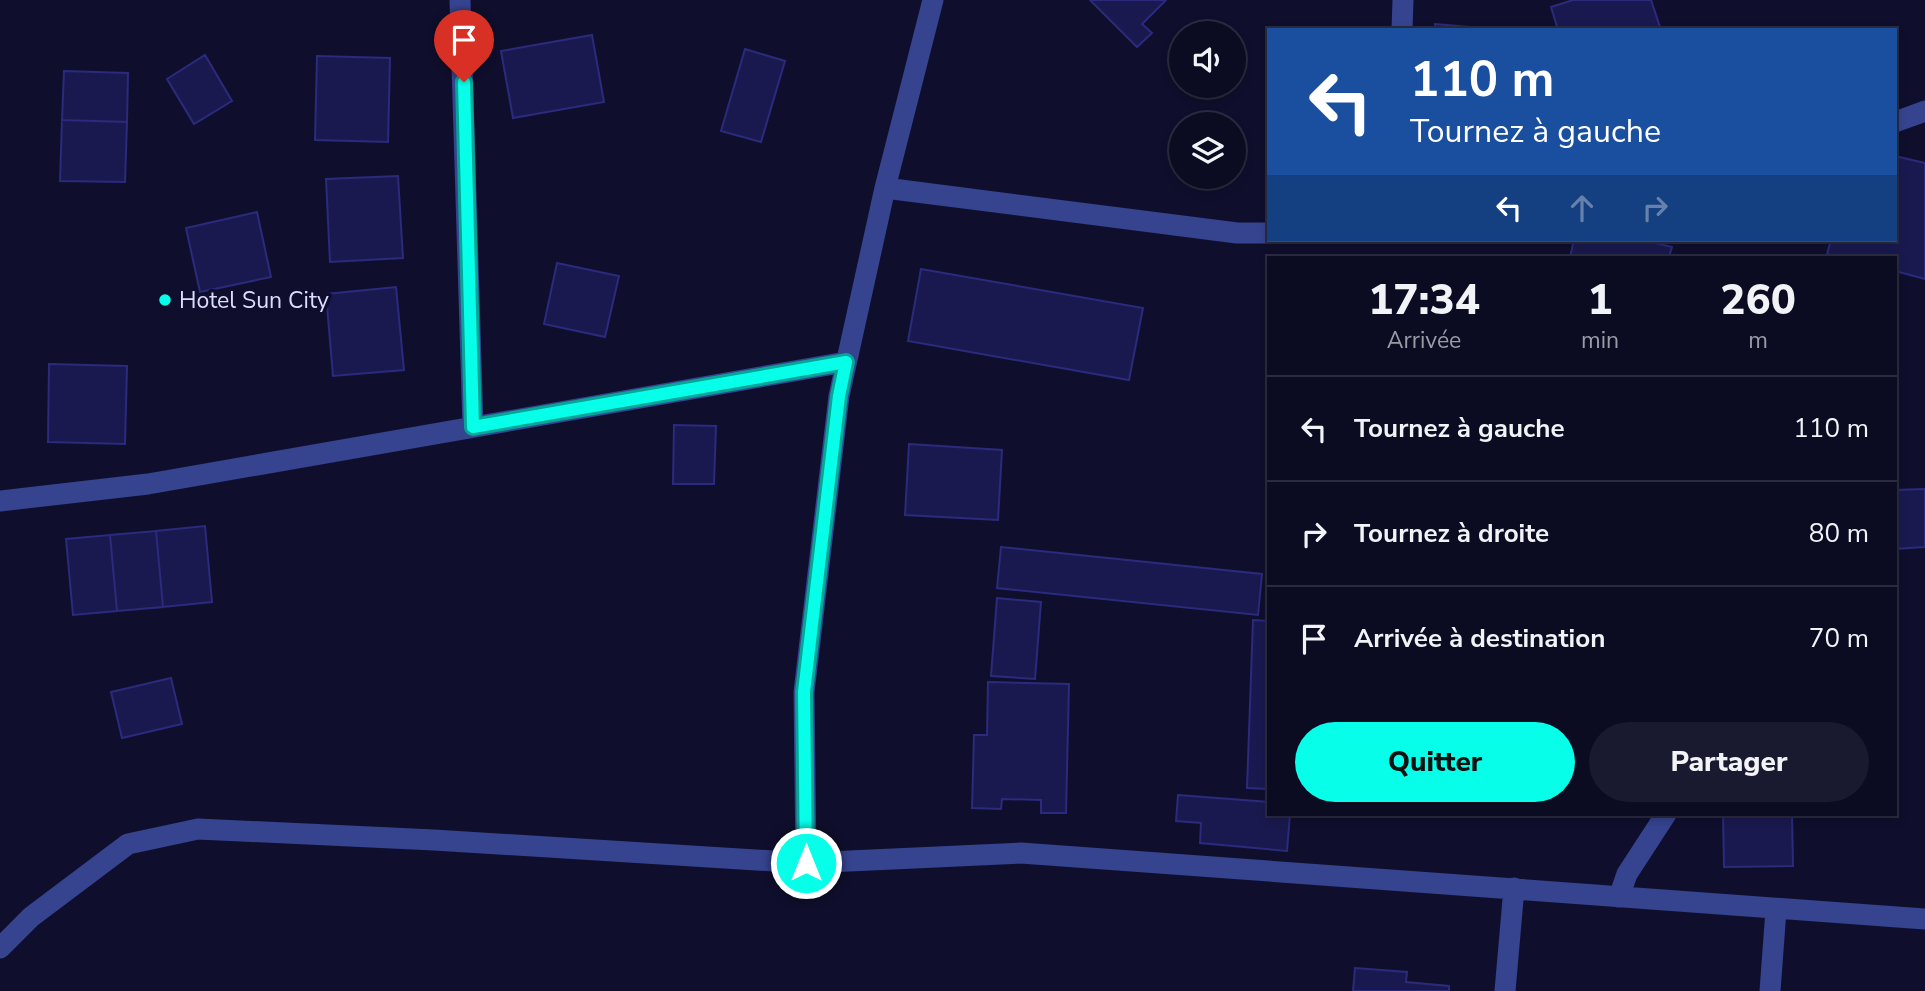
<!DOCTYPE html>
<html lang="fr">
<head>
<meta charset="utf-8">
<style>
	body { margin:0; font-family:"Nunito Sans",sans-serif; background:#19192f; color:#f1f3f6; height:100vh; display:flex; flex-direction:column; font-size:26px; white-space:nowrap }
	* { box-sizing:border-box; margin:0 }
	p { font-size:23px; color:#9a9ba5 }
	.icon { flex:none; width:38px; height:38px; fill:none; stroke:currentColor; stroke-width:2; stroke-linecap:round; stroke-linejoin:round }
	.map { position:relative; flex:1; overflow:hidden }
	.panel { position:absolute; left:1267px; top:256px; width:630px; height:560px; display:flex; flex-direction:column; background:#0b0b22; border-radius:0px; box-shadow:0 4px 10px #0003,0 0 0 2px #2b2b40 }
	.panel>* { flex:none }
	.top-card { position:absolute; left:1267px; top:28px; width:630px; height:214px; border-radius:0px; box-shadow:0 4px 10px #0003,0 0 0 2px #2b2b40; background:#1a4fa0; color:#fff; overflow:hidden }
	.controls { position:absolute; left:1169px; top:21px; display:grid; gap:14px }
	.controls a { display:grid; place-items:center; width:77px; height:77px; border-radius:50%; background:#0b0b22; box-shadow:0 4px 10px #0003,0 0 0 2px #2b2b40; font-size:35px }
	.pin { position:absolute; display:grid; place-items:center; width:60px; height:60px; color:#fff; margin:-72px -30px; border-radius:50% 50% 50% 0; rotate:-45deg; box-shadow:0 0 7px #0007 }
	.pin .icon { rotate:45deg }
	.me { position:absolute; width:77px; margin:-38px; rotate:0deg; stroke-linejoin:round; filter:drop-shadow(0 0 5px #0008) }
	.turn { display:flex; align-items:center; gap:24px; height:147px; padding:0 28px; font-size:32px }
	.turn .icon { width:91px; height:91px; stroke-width:2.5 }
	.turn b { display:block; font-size:49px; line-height:60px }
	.lanes { display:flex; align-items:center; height:66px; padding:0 28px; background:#0003; justify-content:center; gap:35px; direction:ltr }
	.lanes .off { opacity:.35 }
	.eta { display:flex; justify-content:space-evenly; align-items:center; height:119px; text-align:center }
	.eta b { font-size:42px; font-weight:800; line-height:49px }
	.action { display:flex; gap:14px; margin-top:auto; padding:14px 28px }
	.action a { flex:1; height:80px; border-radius:42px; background:#07ffea; color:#111; font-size:28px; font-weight:800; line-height:80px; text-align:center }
	.action a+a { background:#19192f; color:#f1f3f6 }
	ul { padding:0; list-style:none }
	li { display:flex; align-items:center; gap:21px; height:105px; padding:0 28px; border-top:2px solid #2b2b40 }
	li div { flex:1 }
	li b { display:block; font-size:26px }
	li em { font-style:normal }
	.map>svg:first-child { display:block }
	.building { fill:#1a194f; stroke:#2b2a7d; stroke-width:2 }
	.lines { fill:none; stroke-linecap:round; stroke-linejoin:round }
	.minor { stroke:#36438f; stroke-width:21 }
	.route-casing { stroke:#05a698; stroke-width:18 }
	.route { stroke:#07ffea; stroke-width:12 }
	.poi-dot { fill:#07ffea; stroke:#0f0f2d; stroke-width:2.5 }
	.labels { text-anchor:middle; stroke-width:7; stroke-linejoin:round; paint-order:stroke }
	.poi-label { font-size:23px; fill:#dbddff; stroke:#0f0f2d; text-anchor:start }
</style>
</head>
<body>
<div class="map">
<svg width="1925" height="991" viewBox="0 0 1925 991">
	<rect width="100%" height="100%" fill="#0f0f2d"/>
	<path class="building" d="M1090 0H1166L1142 24 1152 33 1137 47Z
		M1573 0H1651L1661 30H1558L1551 7Z
		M1435 24 1504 30H1435Z
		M592 35 604 102 513 118 501 51Z
		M745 49 785 61 761 142 721 131Z
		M205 55 232 101 194 124 167 79Z
		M317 56 390 58 388 142 315 140Z
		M64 71 128 73 127 122 62 120Z
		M62 120 127 122 125 182 60 181Z
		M1895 156 1925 163V279L1895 271V257H1839L1827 254 1831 240H1895Z
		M398 176 403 258 330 262 326 179Z
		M257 212 271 277 200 292 186 228Z
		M1574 240H1642L1672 247 1669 257H1570Z
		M557 263 619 276 605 337 544 324Z
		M921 269 1143 308 1129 380 908 341Z
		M396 287 404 370 333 376 326 294Z
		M49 364 127 366 125 444 48 442Z
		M674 425 716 426 714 484H673Z
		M909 444 1002 450 998 520 905 515Z
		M1925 489V547L1895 549V490Z
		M205 526 212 602 163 607 156 531Z
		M156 531 163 607 117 611 110 535Z
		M110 535 117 611 73 615 66 539Z
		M1001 547 1262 574 1258 615 997 588Z
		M997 598 1041 602 1035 679 991 676Z
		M1253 620 1269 621V789L1247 788Z
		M171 678 182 724 122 738 111 692Z
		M988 682 1069 684 1066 813H1041V800L1002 799 1001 809 972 808 974 735H987Z
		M1178 795 1269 802V814H1290L1287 851 1200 843 1201 823 1176 821Z
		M1723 814H1792L1793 866 1724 867Z
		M1355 968 1407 972 1406 982 1449 986V991H1353Z"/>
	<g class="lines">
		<path class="minor" d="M460 0 473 427
			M1402 30 1403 0
			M1895 122 1925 111
			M885 188 1237 233H1269
			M0 501 148 484 846 362
			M806 863 804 692 839 396 885 188 933 0
			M1619 897 1627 874 1666 814
			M0 948 31 917 128 844 198 829 434 840 806 863 1021 853 1925 919
			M1505 991 1514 888
			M1770 991 1776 910"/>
	</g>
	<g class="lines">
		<defs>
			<path id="route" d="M464 82 473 427 846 362 839 396 804 692 806 863"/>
		</defs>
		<use href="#route" class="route-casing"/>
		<use href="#route" class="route"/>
	</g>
	<circle class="poi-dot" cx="165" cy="300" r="7"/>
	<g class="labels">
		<g class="poi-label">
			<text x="179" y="308">Hotel Sun City</text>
		</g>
	</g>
</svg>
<div class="controls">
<a><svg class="icon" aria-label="sound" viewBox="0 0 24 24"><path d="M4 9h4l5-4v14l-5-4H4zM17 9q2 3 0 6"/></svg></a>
<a><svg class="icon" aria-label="layers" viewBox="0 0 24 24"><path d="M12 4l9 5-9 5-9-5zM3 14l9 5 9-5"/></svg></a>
</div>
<div class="pin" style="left:464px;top:82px;background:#d93025"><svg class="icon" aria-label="arrive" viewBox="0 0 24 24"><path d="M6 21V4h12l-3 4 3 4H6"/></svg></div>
<svg class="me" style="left:806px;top:863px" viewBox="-20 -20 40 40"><circle r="17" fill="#07ffea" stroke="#fff" stroke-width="3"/><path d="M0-11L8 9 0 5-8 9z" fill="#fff"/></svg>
<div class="top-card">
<div class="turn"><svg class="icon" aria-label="left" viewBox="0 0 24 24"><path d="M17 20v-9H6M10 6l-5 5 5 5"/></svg><div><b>110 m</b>Tournez à gauche</div></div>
<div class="lanes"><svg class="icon" aria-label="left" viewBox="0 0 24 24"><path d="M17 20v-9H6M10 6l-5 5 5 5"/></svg><svg class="icon off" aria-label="ahead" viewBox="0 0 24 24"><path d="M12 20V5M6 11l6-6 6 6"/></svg><svg class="icon off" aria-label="right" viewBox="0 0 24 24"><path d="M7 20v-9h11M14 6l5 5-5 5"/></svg></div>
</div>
<section class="panel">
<div class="eta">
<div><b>17:34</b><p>Arrivée</p></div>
<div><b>1</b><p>min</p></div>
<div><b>260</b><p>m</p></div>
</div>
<ul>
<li><svg class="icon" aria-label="left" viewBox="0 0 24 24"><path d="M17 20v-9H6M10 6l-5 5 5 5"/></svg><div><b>Tournez à gauche</b></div><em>110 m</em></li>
<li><svg class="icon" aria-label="right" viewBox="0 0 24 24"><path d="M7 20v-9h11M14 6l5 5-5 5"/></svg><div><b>Tournez à droite</b></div><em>80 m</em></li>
<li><svg class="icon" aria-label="arrive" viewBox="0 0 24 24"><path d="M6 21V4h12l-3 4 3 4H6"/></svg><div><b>Arrivée à destination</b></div><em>70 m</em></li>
</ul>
<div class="action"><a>Quitter</a><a>Partager</a></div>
</section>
</div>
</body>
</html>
